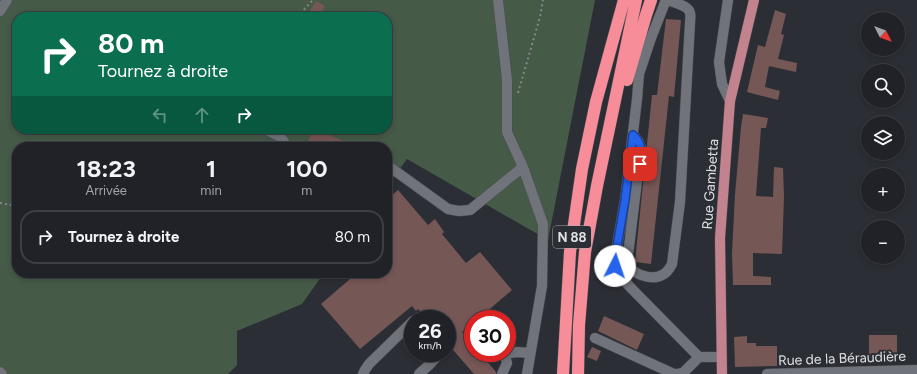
<!DOCTYPE html>
<html lang="fr">
<head>
<meta charset="utf-8">
<style>
	body { margin:0; font-family:Figtree,sans-serif; background:#292a30; color:#f1f3f6; height:100vh; display:flex; flex-direction:column; font-size:15px; white-space:nowrap }
	* { box-sizing:border-box; margin:0 }
	p { font-size:13px; color:#a2a4a8 }
	.icon { flex:none; width:22px; height:22px; fill:none; stroke:currentColor; stroke-width:2; stroke-linecap:round; stroke-linejoin:round }
	.map { position:relative; flex:1; overflow:hidden }
	.sheet { position:absolute; left:12px; top:142px; width:380px; height:136px; display:flex; flex-direction:column; background:#212228; border-radius:16px; box-shadow:0 2px 6px #0003,0 0 0 1px #3e3f45 }
	.sheet>* { flex:none }
	.hud { position:absolute; left:12px; top:12px; width:380px; height:122px; border-radius:16px; box-shadow:0 2px 6px #0003,0 0 0 1px #3e3f45; background:#0b6e4f; color:#fff; overflow:hidden }
	.needle { width:26px; rotate:132deg }
	.buttons { position:absolute; left:861px; top:12px; display:grid; gap:8px }
	.buttons a { display:grid; place-items:center; width:44px; height:44px; border-radius:50%; background:#212228; box-shadow:0 2px 6px #0003,0 0 0 1px #3e3f45; font-size:20px }
	.speed { position:absolute; left:404px; top:310px; display:flex; gap:8px; font-size:20px; font-weight:700; text-align:center }
	.speed>* { display:grid; place-content:center; width:52px; height:52px; border-radius:50%; background:#212228; box-shadow:0 2px 6px #0003,0 0 0 1px #3e3f45; line-height:1 }
	.speed small { font-size:10px; font-weight:400 }
	.speed .limit { border:6px solid #d22; background:#fff; color:#111 }
	.pin { position:absolute; display:grid; place-items:center; width:34px; height:34px; color:#fff; margin:-17px; border-radius:8px; box-shadow:0 2px 6px #0006 }
	.me { position:absolute; width:44px; margin:-22px; rotate:4deg; stroke-linejoin:round; filter:drop-shadow(0 0 3px #0008) }
	.turn { display:flex; align-items:center; gap:14px; height:84px; padding:0 20px; font-size:18px }
	.turn .icon { width:52px; height:52px; stroke-width:2.5 }
	.turn b { display:block; font-size:28px; line-height:34px }
	.lanes { display:flex; align-items:center; height:38px; padding:0 20px; background:#0003; justify-content:center; gap:20px; direction:ltr }
	.lanes .off { opacity:.35 }
	.eta { display:flex; justify-content:space-evenly; align-items:center; height:68px; text-align:center }
	.eta b { font-size:24px; font-weight:700; line-height:28px }
	ul { padding:0; list-style:none }
	li { display:flex; align-items:center; gap:12px; height:54px; margin:0 8px 6px; padding:0 12px; border:2px solid #3e3f45; border-radius:16px }
	li div { flex:1 }
	li b { display:block; font-size:15px }
	li em { font-style:normal }
	.map>svg:first-child { display:block }
	.green { fill:#465a48; fill-rule:evenodd }
	.building { fill:#755756 }
	.lines { fill:none; stroke-linecap:round; stroke-linejoin:round }
	.minor-casing { stroke:#494b51; stroke-width:11 }
	.major-casing { stroke:#494b51; stroke-width:11 }
	.highway-casing { stroke:#494b51; stroke-width:13 }
	.path { stroke:#85878d; stroke-width:2; stroke-dasharray:2 3; stroke-linecap:butt }
	.minor { stroke:#71737b; stroke-width:10 }
	.major { stroke:#c2838e; stroke-width:10 }
	.highway { stroke:#f88d9a; stroke-width:12 }
	.route-casing { stroke:#184099; stroke-width:10 }
	.route { stroke:#2563eb; stroke-width:7 }
	.labels { text-anchor:middle; stroke-width:4; stroke-linejoin:round; paint-order:stroke }
	.shield { fill:#2c2e35; stroke:#a9abb0; stroke-width:1 }
	.shield-label { font-size:13px; font-weight:bold; fill:#dee0e4 }
	.street-label { font-size:14px; fill:#dee0e4; stroke:#2c2e35 }
</style>
</head>
<body>
<div class="map">
<svg width="917" height="374" viewBox="0 0 917 374">
	<rect width="100%" height="100%" fill="#2c2e35"/>
	<path class="green" d="M0 0H595L548 240 407 159 387 186V147H17V273H324L302 304 237 331V365L228 374H0ZM17 17H387V129H17Z"/>
	<path class="building" d="M316 1 325 6 318 17H306Z
		M775 10 786 14 781 34 784 35 778 59 797 63 796 72 769 66 765 87 780 91 778 100 747 92 758 45 765 47Z
		M666 19 681 20 674 97 669 96 651 264 635 262 652 95H657Z
		M743 114 768 118 766 128H761L756 196 773 197 774 167 783 168 784 197 782 254 753 253V276L771 277V285H733L732 253 735 194 741 127Z
		M313 131 329 135 358 147H305Z
		M398 190 428 225 435 219 444 232 442 234 466 263 480 252 512 290 478 319H473V323L462 332 473 345V353H480L496 372V374H474L447 343V319H427L418 309 416 311 412 306 360 349 321 304 357 273H387V199Z
		M604 316 644 334 637 350 598 331Z
		M869 335H897V360L869 361Z
		M747 336V343H756V346H777V366L735 367 734 337Z
		M592 347 601 351 597 361 587 357Z"/>
	<g class="lines">
		<defs>
			<path id="minor" d="M498 0 507 80V132L523 167 543 224 542 286 527 374
				M666 0 651 38 639 74 637 99 625 200 616 252 615 266 620 275 630 287 699 357H721
				M728 0 719 62 722 84 730 101
				M0 11 7 0
				M265 129C277 136 281 134 287 147
				M633 135 638 141 641 148 628 255C629 259 628 264 630 267 636 276 654 280 662 275 667 273 670 268 672 264L680 202 690 23C690 20 691 16 690 13 689 6 675 3 668 0
				M387 165 448 209 459 211 470 210 523 167
				M507 332C511 338 512 344 507 350
				M595 338 674 374
				M492 353 498 355 517 352 530 353
				M0 372 2 374
				M363 374 365 370 369 364 413 321
				M419 374 429 365 440 353
				M502 374 507 363 504 353
				M677 374 683 373 699 357
				M767 374 917 370"/>
			<path id="major" d="M722 374 720 238 730 101 754 0"/>
			<path id="highway" d="M627 80 646 15 651 0
				M563 374 570 252 582 169 596 102 624 0
				M578 374 579 325 585 252 597 186 636 0"/>
		</defs>
		<use href="#minor" class="minor-casing"/>
		<use href="#major" class="major-casing"/>
		<use href="#highway" class="highway-casing"/>
		<path class="path" d="M297 17 313 0
			M518 93 540 17 543 0
			M258 147 264 140
			M0 203 17 206"/>
		<use href="#minor" class="minor"/>
		<use href="#major" class="major"/>
		<use href="#highway" class="highway"/>
	</g>
	<g class="lines">
		<defs>
			<path id="route" d="M615 266 616 252 625 200 633 135C643 145 641 150 640 164"/>
		</defs>
		<use href="#route" class="route-casing"/>
		<use href="#route" class="route"/>
	</g>
	<g class="labels">
		<rect class="shield" x="553" y="226" width="38" height="22" rx="3"/>
		<g class="shield-label">
			<text x="572" y="242">N 88</text>
		</g>
		<g class="street-label">
			<text transform="translate(710 184) rotate(-86)" y="5">Rue Gambetta</text>
			<text transform="translate(842 358) rotate(-2)" y="5">Rue de la Béraudière</text>
		</g>
	</g>
</svg>
<div class="buttons">
<a><svg class="needle" viewBox="-14 -14 28 28"><path d="M0-13l5 13h-10z" fill="#e53935"/><path d="M0 13l5-13h-10z" fill="#a2a4a8"/></svg></a>
<a><svg class="icon" aria-label="search" viewBox="0 0 24 24"><circle cx="10" cy="10" r="6"/><path d="M15 15l6 6"/></svg></a>
<a><svg class="icon" aria-label="layers" viewBox="0 0 24 24"><path d="M12 4l9 5-9 5-9-5zM3 14l9 5 9-5"/></svg></a>
<a>+</a>
<a>−</a>
</div>
<div class="speed"><div>26<small>km/h</small></div><div class="limit">30</div></div>
<div class="pin" style="left:640px;top:164px;background:#d93025"><svg class="icon" aria-label="arrive" viewBox="0 0 24 24"><path d="M6 21V4h12l-3 4 3 4H6"/></svg></div>
<svg class="me" style="left:615px;top:266px" viewBox="-20 -20 40 40"><circle r="19" fill="#fff"/><path d="M0-13L10 11 0 6-10 11z" fill="#2563eb"/></svg>
<div class="hud">
<div class="turn"><svg class="icon" aria-label="right" viewBox="0 0 24 24"><path d="M7 20v-9h11M14 6l5 5-5 5"/></svg><div><b>80 m</b>Tournez à droite</div></div>
<div class="lanes"><svg class="icon off" aria-label="left" viewBox="0 0 24 24"><path d="M17 20v-9H6M10 6l-5 5 5 5"/></svg><svg class="icon off" aria-label="ahead" viewBox="0 0 24 24"><path d="M12 20V5M6 11l6-6 6 6"/></svg><svg class="icon" aria-label="right" viewBox="0 0 24 24"><path d="M7 20v-9h11M14 6l5 5-5 5"/></svg></div>
</div>
<section class="sheet">
<div class="eta">
<div><b>18:23</b><p>Arrivée</p></div>
<div><b>1</b><p>min</p></div>
<div><b>100</b><p>m</p></div>
</div>
<ul>
<li><svg class="icon" aria-label="right" viewBox="0 0 24 24"><path d="M7 20v-9h11M14 6l5 5-5 5"/></svg><div><b>Tournez à droite</b></div><em>80 m</em></li>
</ul>
</section>
</div>
</body>
</html>
